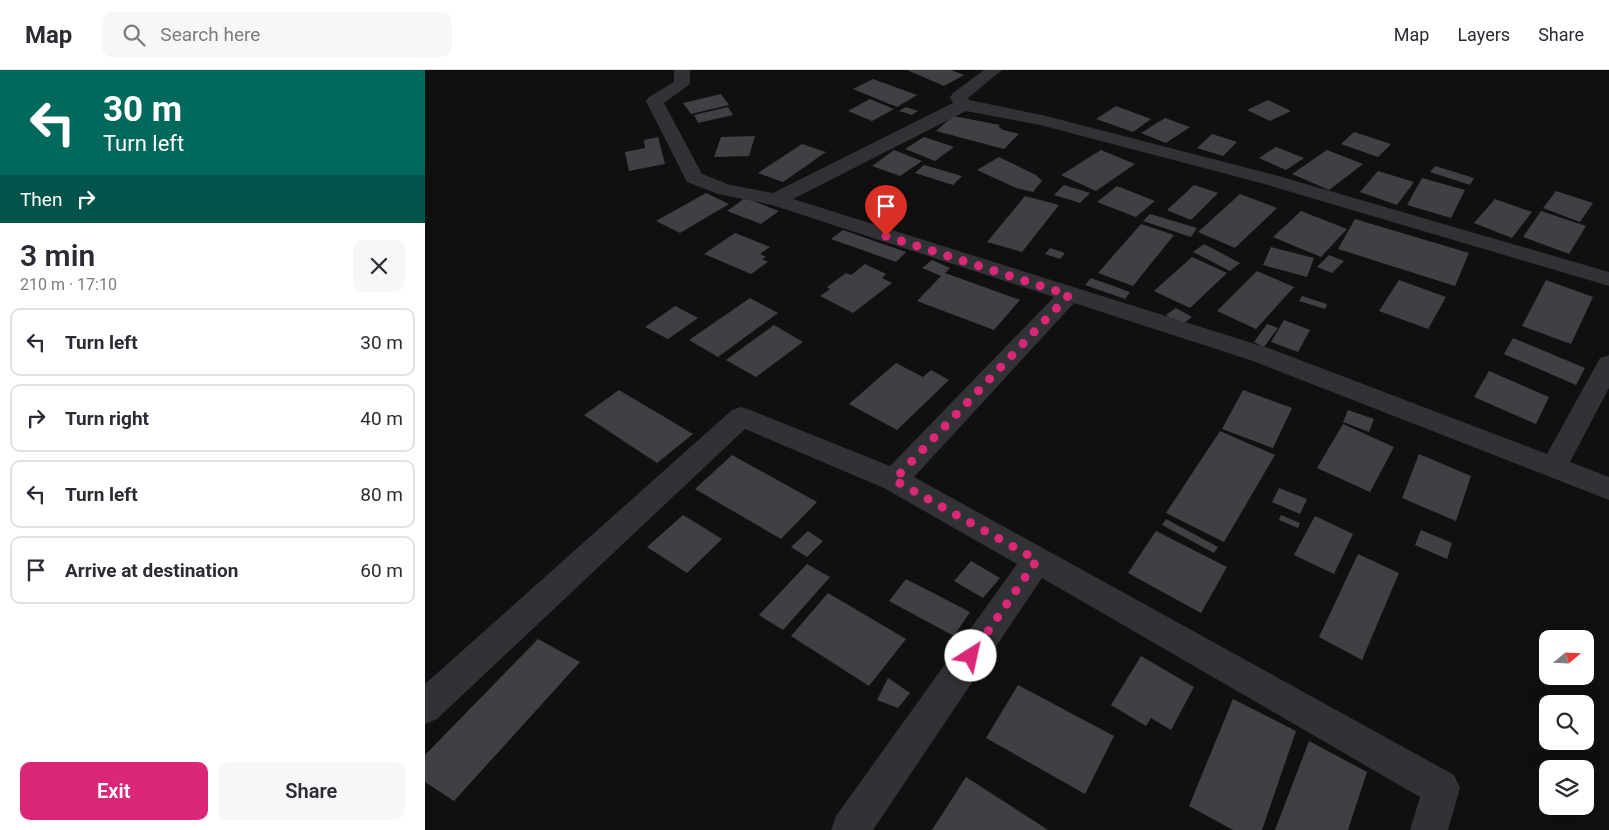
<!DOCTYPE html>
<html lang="en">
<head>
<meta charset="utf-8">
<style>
	body { margin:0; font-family:Roboto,sans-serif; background:#f7f7f7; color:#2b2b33; height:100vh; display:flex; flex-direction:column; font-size:19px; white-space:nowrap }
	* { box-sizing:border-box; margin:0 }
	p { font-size:16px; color:#7c7c81 }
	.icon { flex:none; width:28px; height:28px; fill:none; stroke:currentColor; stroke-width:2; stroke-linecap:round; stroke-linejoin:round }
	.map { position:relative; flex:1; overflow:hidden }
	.sheet { display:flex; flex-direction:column; background:#fff; width:425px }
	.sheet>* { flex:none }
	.hud { background:#00695c; color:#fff; overflow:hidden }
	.needle { width:32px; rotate:71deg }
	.tools { position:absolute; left:1114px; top:560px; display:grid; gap:10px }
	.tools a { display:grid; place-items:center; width:55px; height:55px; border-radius:10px; background:#fff; box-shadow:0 5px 20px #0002; font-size:25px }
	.pin { position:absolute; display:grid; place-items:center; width:42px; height:42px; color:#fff; margin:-51px -21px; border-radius:50% 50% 50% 0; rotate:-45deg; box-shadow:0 0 5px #0007 }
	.pin .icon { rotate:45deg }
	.me { position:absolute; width:55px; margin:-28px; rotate:35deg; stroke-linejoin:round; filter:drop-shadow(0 0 4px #0008) }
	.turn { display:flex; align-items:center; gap:18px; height:105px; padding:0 20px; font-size:22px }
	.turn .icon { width:65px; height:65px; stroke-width:2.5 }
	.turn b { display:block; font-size:35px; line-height:42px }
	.then { display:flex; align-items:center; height:48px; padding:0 20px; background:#0003; gap:10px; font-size:19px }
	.round { display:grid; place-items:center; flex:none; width:52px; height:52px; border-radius:10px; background:#f7f7f7 }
	.overview { display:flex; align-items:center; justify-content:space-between; height:85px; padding:0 20px }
	h1 { font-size:30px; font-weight:600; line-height:38px }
	.cta { display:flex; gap:10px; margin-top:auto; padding:10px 20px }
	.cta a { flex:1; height:58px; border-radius:10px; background:#db2777; color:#fff; font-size:20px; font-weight:600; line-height:58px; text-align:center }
	.cta a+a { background:#f7f7f7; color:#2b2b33 }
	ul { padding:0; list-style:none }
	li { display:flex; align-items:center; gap:15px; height:68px; margin:0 10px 8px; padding:0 10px; border:2px solid #e1e1e2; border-radius:10px }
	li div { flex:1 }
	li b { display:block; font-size:19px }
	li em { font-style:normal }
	header { display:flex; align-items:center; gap:30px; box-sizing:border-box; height:70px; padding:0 25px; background:#fff; border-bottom:1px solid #e1e1e2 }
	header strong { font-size:24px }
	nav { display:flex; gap:28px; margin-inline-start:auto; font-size:18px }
	.search { width:350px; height:45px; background:#f7f7f7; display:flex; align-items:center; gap:12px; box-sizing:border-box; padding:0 18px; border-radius:10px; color:#7c7c81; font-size:19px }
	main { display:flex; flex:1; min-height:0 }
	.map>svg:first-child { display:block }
	.building { fill:#3f4044 }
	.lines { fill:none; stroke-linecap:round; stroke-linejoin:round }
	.street { fill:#313236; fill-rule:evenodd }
	.route { stroke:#db2777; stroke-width:9; stroke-dasharray:0 16.2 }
</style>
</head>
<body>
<header>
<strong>Map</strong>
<div class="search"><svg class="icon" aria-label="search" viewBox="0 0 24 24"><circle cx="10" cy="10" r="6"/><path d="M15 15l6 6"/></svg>Search here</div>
<nav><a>Map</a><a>Layers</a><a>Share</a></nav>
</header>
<main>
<section class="sheet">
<div class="hud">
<div class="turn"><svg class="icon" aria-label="left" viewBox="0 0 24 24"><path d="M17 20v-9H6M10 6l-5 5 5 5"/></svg><div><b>30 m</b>Turn left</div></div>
<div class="then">Then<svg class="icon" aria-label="right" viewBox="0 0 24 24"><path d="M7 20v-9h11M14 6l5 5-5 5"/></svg></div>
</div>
<div class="overview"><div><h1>3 min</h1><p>210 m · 17:10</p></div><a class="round"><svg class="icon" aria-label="close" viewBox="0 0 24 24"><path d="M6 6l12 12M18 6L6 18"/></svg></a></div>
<ul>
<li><svg class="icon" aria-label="left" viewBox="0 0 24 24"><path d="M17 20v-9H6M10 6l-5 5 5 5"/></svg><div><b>Turn left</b></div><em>30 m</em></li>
<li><svg class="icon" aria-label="right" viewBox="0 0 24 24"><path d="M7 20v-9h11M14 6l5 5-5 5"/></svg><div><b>Turn right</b></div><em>40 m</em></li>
<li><svg class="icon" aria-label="left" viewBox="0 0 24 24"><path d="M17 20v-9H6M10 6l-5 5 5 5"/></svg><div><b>Turn left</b></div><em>80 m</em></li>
<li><svg class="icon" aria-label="arrive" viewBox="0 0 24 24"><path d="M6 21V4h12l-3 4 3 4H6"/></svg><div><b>Arrive at destination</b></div><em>60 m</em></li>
</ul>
<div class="cta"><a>Exit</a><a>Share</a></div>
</section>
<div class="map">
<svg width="1184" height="760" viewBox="0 0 1184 760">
	<rect width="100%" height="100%" fill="#101011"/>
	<path class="building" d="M482 0H526L539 5 519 16Z
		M448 9 492 25 472 37 428 19Z
		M296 24 304 35 266 44 258 33Z
		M445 29 469 39 447 51 423 41Z
		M843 30 866 41 845 51 822 40Z
		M691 36 726 49 708 62 671 49Z
		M303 37 308 45 273 53 269 45Z
		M481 37 493 41 487 45 474 41Z
		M528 46 575 55 573 57 577 58 575 59 594 64 579 79 511 61Z
		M740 48 765 57 741 73 716 63Z
		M929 62 966 74 953 87 916 74Z
		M787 64 812 72 798 86 772 78Z
		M330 66 324 86 289 87 296 67Z
		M233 67 240 94 204 101 200 82 220 78 219 70Z
		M499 67 529 77 510 91 480 79Z
		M377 74 401 82 358 112 333 103Z
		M851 77 879 88 861 100 834 88Z
		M469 80 497 91 475 106 447 96Z
		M676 80 710 94 671 121 636 105Z
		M902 80 938 94 904 120 867 104Z
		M574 87 611 105 617 111 608 122 591 118 552 100Z
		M499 95 537 106 528 115 490 103Z
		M1010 96 1049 108 1045 115 1005 102Z
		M953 101 989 112 972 135 935 122Z
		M997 108 1040 120 1026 148 982 135Z
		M639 115 665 123 655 133 629 125Z
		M769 115 793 123 766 150 742 140Z
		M692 116 730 131 711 147 672 132Z
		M1131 121 1168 133 1155 152 1118 138Z
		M281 123 304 134 255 163 231 151Z
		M815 124 852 138 810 178 773 162Z
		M600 126 634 135 597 182 562 172Z
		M320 128 354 141 336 154 302 141Z
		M1070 129 1107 142 1087 168 1049 153Z
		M876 141 922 159 896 187 848 167Z
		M1116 141 1161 156 1144 184 1098 167Z
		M725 144 772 158 766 167 718 151Z
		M930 149 1044 183 1030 216 913 179Z
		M716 154 749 165 708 216 673 203Z
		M418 160 481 182 471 192 406 169Z
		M310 163 345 177 335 184 341 187 337 189 343 192 326 204 279 184Z
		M779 174 815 193 805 201 768 182Z
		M846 177 889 188 882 207 838 195Z
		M625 178 640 183 635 189 620 184Z
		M904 185 919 191 907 203 892 197Z
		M767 187 802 203 765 238 729 221Z
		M507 190 525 198 520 203 595 230 569 260 492 231 516 206 497 198Z
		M440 194 461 204 457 208 467 213 428 243 395 226 405 219 402 217 421 203 426 205Z
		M832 201 869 217 831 259 792 241Z
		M666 208 705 222 700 229 660 215Z
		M974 210 1021 227 1003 259 954 241Z
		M1121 210 1168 227 1146 274 1097 256Z
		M877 226 902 234 900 239 874 231Z
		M325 228 353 243 293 287 264 270Z
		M250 236 273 248 243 269 220 257Z
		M751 238 767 247 756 255 741 245Z
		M859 250 885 260 873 282 846 272Z
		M842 254 853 258 839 277 829 272Z
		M349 255 378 272 331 307 301 290Z
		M1088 268 1160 298 1151 315 1079 284Z
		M471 293 498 307 506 300 524 310 472 360 424 334Z
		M1064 301 1124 327 1111 354 1049 327Z
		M194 320 268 364 232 393 159 345Z
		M818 320 867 338 848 378 797 359Z
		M923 340 949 349 944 362 918 352Z
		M918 354 969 377 945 422 892 398Z
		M795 361 850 385 799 472 741 443Z
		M994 384 1046 406 1031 451 977 428Z
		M307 385 392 432 356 469 270 419Z
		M854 418 882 429 875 444 847 432Z
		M258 445 297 469 262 503 222 477Z
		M856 445 875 453 873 458 854 450Z
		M890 446 928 464 909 504 869 485Z
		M741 449 793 477 789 483 737 455Z
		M996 460 1027 473 1022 489 990 475Z
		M383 461 398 471 382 487 366 477Z
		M731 461 802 497 776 543 703 503Z
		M933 484 974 503 937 590 894 567Z
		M546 491 575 508 558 528 529 511Z
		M382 494 405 507 358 560 334 545Z
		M481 509 545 542 529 566 464 531Z
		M403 523 481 569 444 616 366 566Z
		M113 569 155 592 29 731 0 712V685Z
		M716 586 769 617 746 660 726 648 721 656 686 635Z
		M463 608 485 623 473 638 452 630Z
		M593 615 689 666 660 724 561 668Z
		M808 629 871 661 837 760H808L764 736Z
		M884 671 942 702 923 760H850Z
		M541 707 623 760H507Z"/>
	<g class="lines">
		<path class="street" d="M249 0H265V14L239 33 277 104 305 115 348 123 528 33 525 27 528 23 559 0H577L543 28 544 30 617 45 850 105 1184 202V216L836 113 615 55 541 41 368 129 846 279 1122 384 1175 288 1184 285V318L1145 392 1184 407V430L828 291 649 233 489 407 1029 705 1035 718 1023 760H985L995 727 617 508 448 760H406L411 746 592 494 459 418 320 359 12 649 0 654V614L307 340 316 337 325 340 465 396 629 227 347 135 293 124 262 112 221 31 224 27 249 12Z"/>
	</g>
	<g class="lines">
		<path class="route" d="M461 166 644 225 469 410 612 490 546 586"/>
	</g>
</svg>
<div class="tools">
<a><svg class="needle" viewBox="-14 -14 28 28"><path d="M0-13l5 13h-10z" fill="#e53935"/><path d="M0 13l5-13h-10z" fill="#7c7c81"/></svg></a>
<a><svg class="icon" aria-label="search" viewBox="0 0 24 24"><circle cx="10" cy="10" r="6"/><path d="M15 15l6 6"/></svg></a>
<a><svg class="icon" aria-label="layers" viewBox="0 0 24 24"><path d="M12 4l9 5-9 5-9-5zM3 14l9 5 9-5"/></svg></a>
</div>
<div class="pin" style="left:461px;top:166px;background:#d93025"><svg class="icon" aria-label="arrive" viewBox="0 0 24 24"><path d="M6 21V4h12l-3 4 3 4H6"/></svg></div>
<svg class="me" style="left:546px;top:586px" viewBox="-20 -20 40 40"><circle r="19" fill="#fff"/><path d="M0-13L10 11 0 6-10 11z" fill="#db2777"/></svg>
</div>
</main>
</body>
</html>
